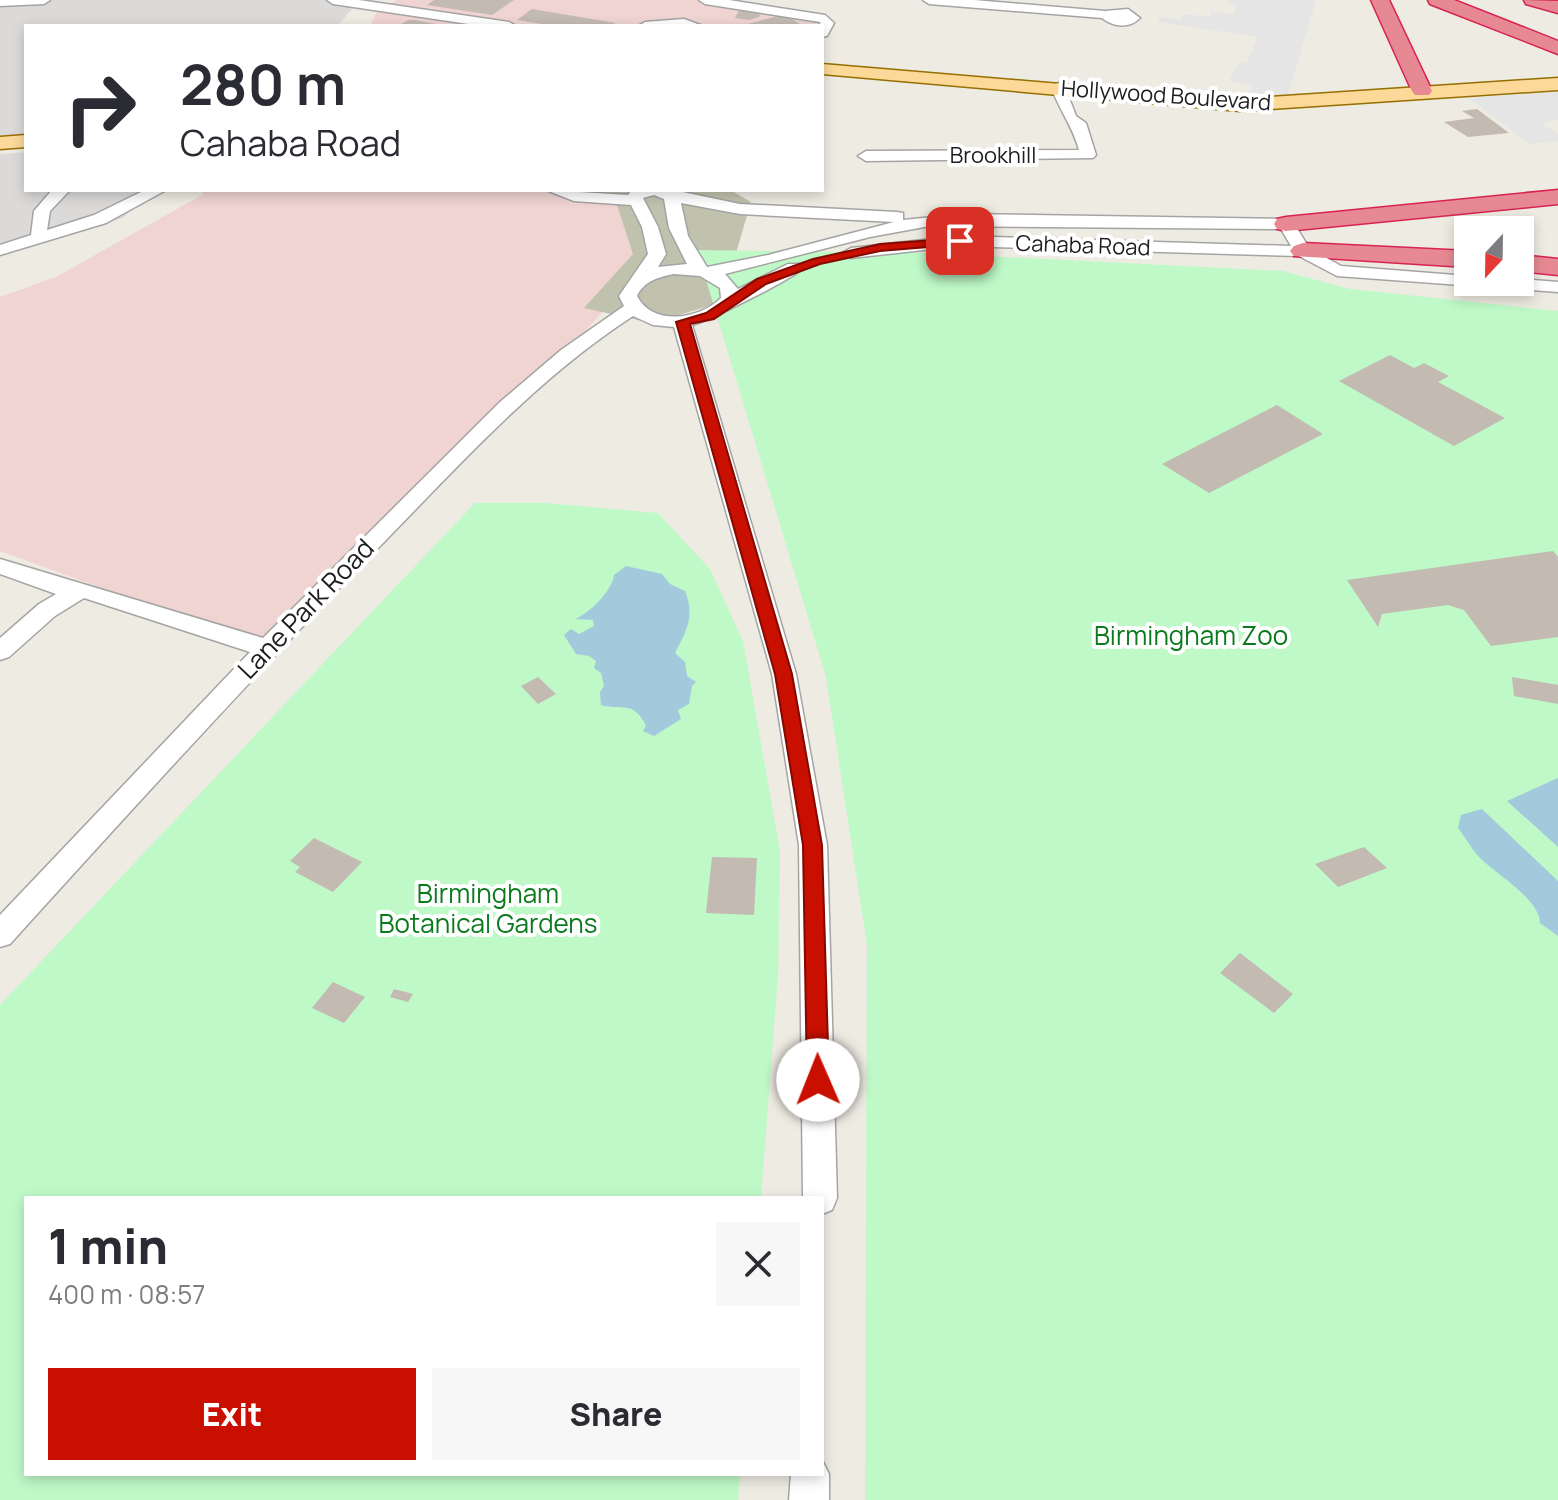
<!DOCTYPE html>
<html lang="en">
<head>
<meta charset="utf-8">
<style>
	body { margin:0; font-family:Manrope,sans-serif; background:#f7f7f7; color:#2b2b33; height:100vh; display:flex; flex-direction:column; font-size:30px; white-space:nowrap }
	* { box-sizing:border-box; margin:0 }
	p { font-size:26px; color:#7c7c81 }
	.icon { flex:none; width:44px; height:44px; fill:none; stroke:currentColor; stroke-width:2; stroke-linecap:round; stroke-linejoin:round }
	.map { position:relative; flex:1; overflow:hidden }
	.drawer { position:absolute; left:24px; top:1196px; width:800px; height:280px; display:flex; flex-direction:column; background:#fff; border-radius:0px; box-shadow:0 4px 12px #0003 }
	.drawer>* { flex:none }
	.hud { position:absolute; left:24px; top:24px; width:800px; height:168px; border-radius:0px; box-shadow:0 4px 12px #0003; background:#fff; color:#2b2b33; overflow:hidden }
	.needle { width:52px; rotate:202deg }
	.fabs { position:absolute; left:1454px; top:216px; display:grid; gap:16px }
	.fabs a { display:grid; place-items:center; width:80px; height:80px; border-radius:0px; background:#fff; box-shadow:0 4px 12px #0003; font-size:40px }
	.pin { position:absolute; display:grid; place-items:center; width:68px; height:68px; color:#fff; margin:-34px; border-radius:16px; box-shadow:0 4px 12px #0006 }
	.me { position:absolute; width:88px; margin:-44px; rotate:359deg; stroke-linejoin:round; filter:drop-shadow(0 0 6px #0008) }
	.turn { display:flex; align-items:center; gap:28px; height:168px; padding:0 24px; font-size:36px }
	.turn .icon { width:104px; height:104px; stroke-width:2.5 }
	.turn b { display:block; font-size:56px; line-height:68px }
	.round { display:grid; place-items:center; flex:none; width:84px; height:84px; border-radius:0px; background:#f7f7f7 }
	.overview { display:flex; align-items:center; justify-content:space-between; height:136px; padding:0 24px }
	h1 { font-size:48px; font-weight:800; line-height:60px }
	.button { display:flex; gap:16px; margin-top:auto; padding:16px 24px }
	.button a { flex:1; height:92px; border-radius:0px; background:#c90f00; color:#fff; font-size:32px; font-weight:800; line-height:92px; text-align:center }
	.button a+a { background:#f7f7f7; color:#2b2b33 }
	.map>svg:first-child { display:block }
	.residential { fill:#dbdad9 }
	.commercial { fill:#efd4d1 }
	.construction { fill:#c1c2ae }
	.park { fill:#bef9c7 }
	.parking { fill:#e5e5e5 }
	.water { fill:#a2cadc }
	.building { fill:#c3bab2 }
	.lines { fill:none; stroke-linecap:round; stroke-linejoin:round }
	.minor-casing { stroke:#a4a4a4; stroke-width:3 }
	.major-casing { stroke:#956f00; stroke-width:3 }
	.highway-casing { stroke:#d82353; stroke-width:3 }
	.minor { fill:#fff; fill-rule:evenodd }
	.major { fill:#fcd999; fill-rule:evenodd }
	.highway { fill:#e68993; fill-rule:evenodd }
	.route { fill:#c90f00; stroke:#830a00; stroke-width:2 }
	.labels { text-anchor:middle; stroke-width:8; stroke-linejoin:round; paint-order:stroke }
	.far-street-label { font-size:22px; fill:#1d1d1d; stroke:#fff }
	.street-label { font-size:26px; fill:#1d1d1d; stroke:#fff }
	.park-label { font-size:26px; fill:#0b7a1d; stroke:#fff }
</style>
</head>
<body>
<div class="map">
<svg width="1558" height="1500" viewBox="0 0 1558 1500">
	<rect width="100%" height="100%" fill="#eeebe2"/>
	<path class="residential" d="M0 0H360L337 26H26V134L0 136Z
		M26 152V190H151L123 218 0 256V154Z"/>
	<path class="commercial" d="M396 0H705L825 19 822 26H370L376 13Z
		M203 190H710L567 352 266 648 0 551V297L56 277 202 195Z"/>
	<path class="construction" d="M612 190H730L751 202 736 253 729 300 652 323 584 308 633 254Z"/>
	<path class="park" d="M697 250 924 253 1283 271 1350 289 1558 311V1500H865L867 945 826 677Z
		M475 503H546L658 513 710 569 743 641 780 852 778 974 761 1198H26V1474H740L738 1500H0V1005Z"/>
	<path class="parking" d="M1226 0H1316L1287 98 1248 99 1252 86 1229 81 1239 63 1247 62 1258 37 1159 22V17L1181 20 1184 14 1210 17 1212 11 1234 15 1236 5Z
		M1558 92V120L1541 123 1558 134V141L1530 144 1468 98Z"/>
	<path class="water" d="M626 566 662 574 670 584 685 591C695 616 687 630 675 653L685 662 687 676 696 682 692 686 689 704 678 710 681 719 654 736 643 731 646 725C632 700 625 711 601 705L600 692 604 686 601 673 594 668 596 661 589 656 576 654 564 635 571 629 579 634 594 626 593 620 575 619C590 613 612 591 614 575Z
		M1558 778V847L1507 801Z
		M1482 809 1558 881V936L1540 923C1540 900 1498 875 1481 859 1471 849 1466 838 1458 828L1461 815Z"/>
	<path class="building" d="M434 0H514L492 15 427 5Z
		M532 9 616 23 608 26H554L517 20Z
		M739 10H747L761 11 759 17 749 20 735 18Z
		M785 14 803 26H744V25Z
		M408 20H416L445 26H398Z
		M1477 109 1509 133 1468 137 1444 122 1474 118 1462 111Z
		M1390 355 1414 368 1424 363 1449 376 1438 382 1505 418 1454 446 1339 381Z
		M1277 405 1323 434 1209 493 1162 464Z
		M1553 551 1558 557V637L1491 646 1464 610 1448 605 1382 614 1378 627 1347 580Z
		M538 677 556 694 538 704 521 686Z
		M1512 677 1558 685V704L1514 696Z
		M314 838 362 862 333 892 295 872 300 867 290 861Z
		M1364 847 1387 868 1338 887 1315 864Z
		M712 857 757 858 754 915 706 913Z
		M1240 953 1293 994 1274 1013 1220 973Z
		M333 982 365 997 344 1023 312 1008Z
		M394 989 413 994 408 1002 390 997Z"/>
	<g class="lines">
		<defs>
			<path id="minor" d="M0 0H50L44 4 0 6Z
				M327 0H359L509 22 516 26H482L333 4Z
				M699 0H729L825 15 834 23 827 36 822 37 820 22 705 4Z
				M923 0H974L1105 11 1128 9 1140 18C1129 29 1114 27 1102 18L929 4Z
				M684 19 703 26H638L645 22Z
				M1058 83 1065 87 1076 116 1086 123 1096 155 1093 158 866 161 858 156 866 151 1079 150C1073 127 1060 111 1051 87Z
				M52 190H70L50 211 47 230 94 215 145 190H166L106 223 0 255V245L31 235 34 211Z
				M546 190 628 195 632 190H673L740 204 897 212 903 213V220L963 214 1286 219 1292 220 1309 248 1341 266 1468 276V282H1520V279L1558 282V292L1337 276 1299 256 960 246 851 258 842 253 851 248 960 236 1291 246 1281 229 930 226 870 237 725 274 738 289 788 264H800L803 268C793 279 708 321 692 325L796 674 827 845 837 1198 832 1210 822 1214V1198H803L799 845 772 674 674 327 653 325 633 316C539 377 464 460 386 540 258 671 134 807 10 944L0 947V915L250 652 84 598 55 616 9 657 0 660V638L39 604 56 594 0 574V559L263 638 500 402 561 350 624 306 619 296 648 254 642 227 631 205 574 201ZM654 195 664 199 669 228 687 264 658 267 666 254 658 227 643 198ZM681 203 740 214 894 222 768 255 707 267 688 236ZM674 274 700 276 720 288 721 298C700 319 653 327 637 296 644 281 659 277 674 274Z
				M822 1460 829 1474V1500H789L791 1474H822Z"/>
			<path id="major" d="M822 64 1240 99 1558 78V90L1240 111 822 74Z
				M26 135V147L0 149V137Z"/>
			<path id="highway" d="M1371 0H1389L1432 91 1429 95H1415L1412 91Z
				M1428 0H1454L1558 41V54L1430 4Z
				M1524 0 1558 1V13L1526 4Z
				M1558 190V204L1286 231 1277 229 1274 224 1277 219 1286 217Z
				M1303 243 1468 251V267L1294 256 1290 251 1294 246Z
				M1520 255 1558 259V275L1520 271Z"/>
		</defs>
		<use href="#minor" class="minor-casing"/>
		<use href="#major" class="major-casing"/>
		<use href="#highway" class="highway-casing"/>
		<use href="#minor" class="minor"/>
		<use href="#major" class="major"/>
		<use href="#highway" class="highway"/>
	</g>
	<path class="route" d="M960 238 966 241 964 244 880 251 820 264 766 284 714 319 690 324 792 674 822 845 829 1080 826 1087 818 1091 810 1087 807 1080 803 845 775 674 676 322 706 313 757 279 813 259 880 244Z"/>
	<g class="labels">
		<g class="far-street-label">
			<text transform="translate(1166 95) rotate(4)" y="8">Hollywood Boulevard</text>
			<text x="993" y="163">Brookhill</text>
			<text transform="translate(1083 245) rotate(2)" y="8">Cahaba Road</text>
		</g>
		<g class="street-label">
			<text transform="translate(306 609) rotate(-46)" y="9">Lane Park Road</text>
		</g>
		<g class="park-label">
			<text x="1191" y="645">Birmingham Zoo</text>
			<text x="488" y="903">Birmingham<tspan x="488" dy="30">Botanical Gardens</tspan></text>
		</g>
	</g>
</svg>
<div class="fabs">
<a><svg class="needle" viewBox="-14 -14 28 28"><path d="M0-13l5 13h-10z" fill="#e53935"/><path d="M0 13l5-13h-10z" fill="#7c7c81"/></svg></a>
</div>
<div class="pin" style="left:960px;top:241px;background:#d93025"><svg class="icon" aria-label="arrive" viewBox="0 0 24 24"><path d="M6 21V4h12l-3 4 3 4H6"/></svg></div>
<svg class="me" style="left:818px;top:1080px" viewBox="-20 -20 40 40"><circle r="19" fill="#fff"/><path d="M0-13L10 11 0 6-10 11z" fill="#c90f00"/></svg>
<div class="hud">
<div class="turn"><svg class="icon" aria-label="right" viewBox="0 0 24 24"><path d="M7 20v-9h11M14 6l5 5-5 5"/></svg><div><b>280 m</b>Cahaba Road</div></div>
</div>
<section class="drawer">
<div class="overview"><div><h1>1 min</h1><p>400 m · 08:57</p></div><a class="round"><svg class="icon" aria-label="close" viewBox="0 0 24 24"><path d="M6 6l12 12M18 6L6 18"/></svg></a></div>
<div class="button"><a>Exit</a><a>Share</a></div>
</section>
</div>
</body>
</html>
